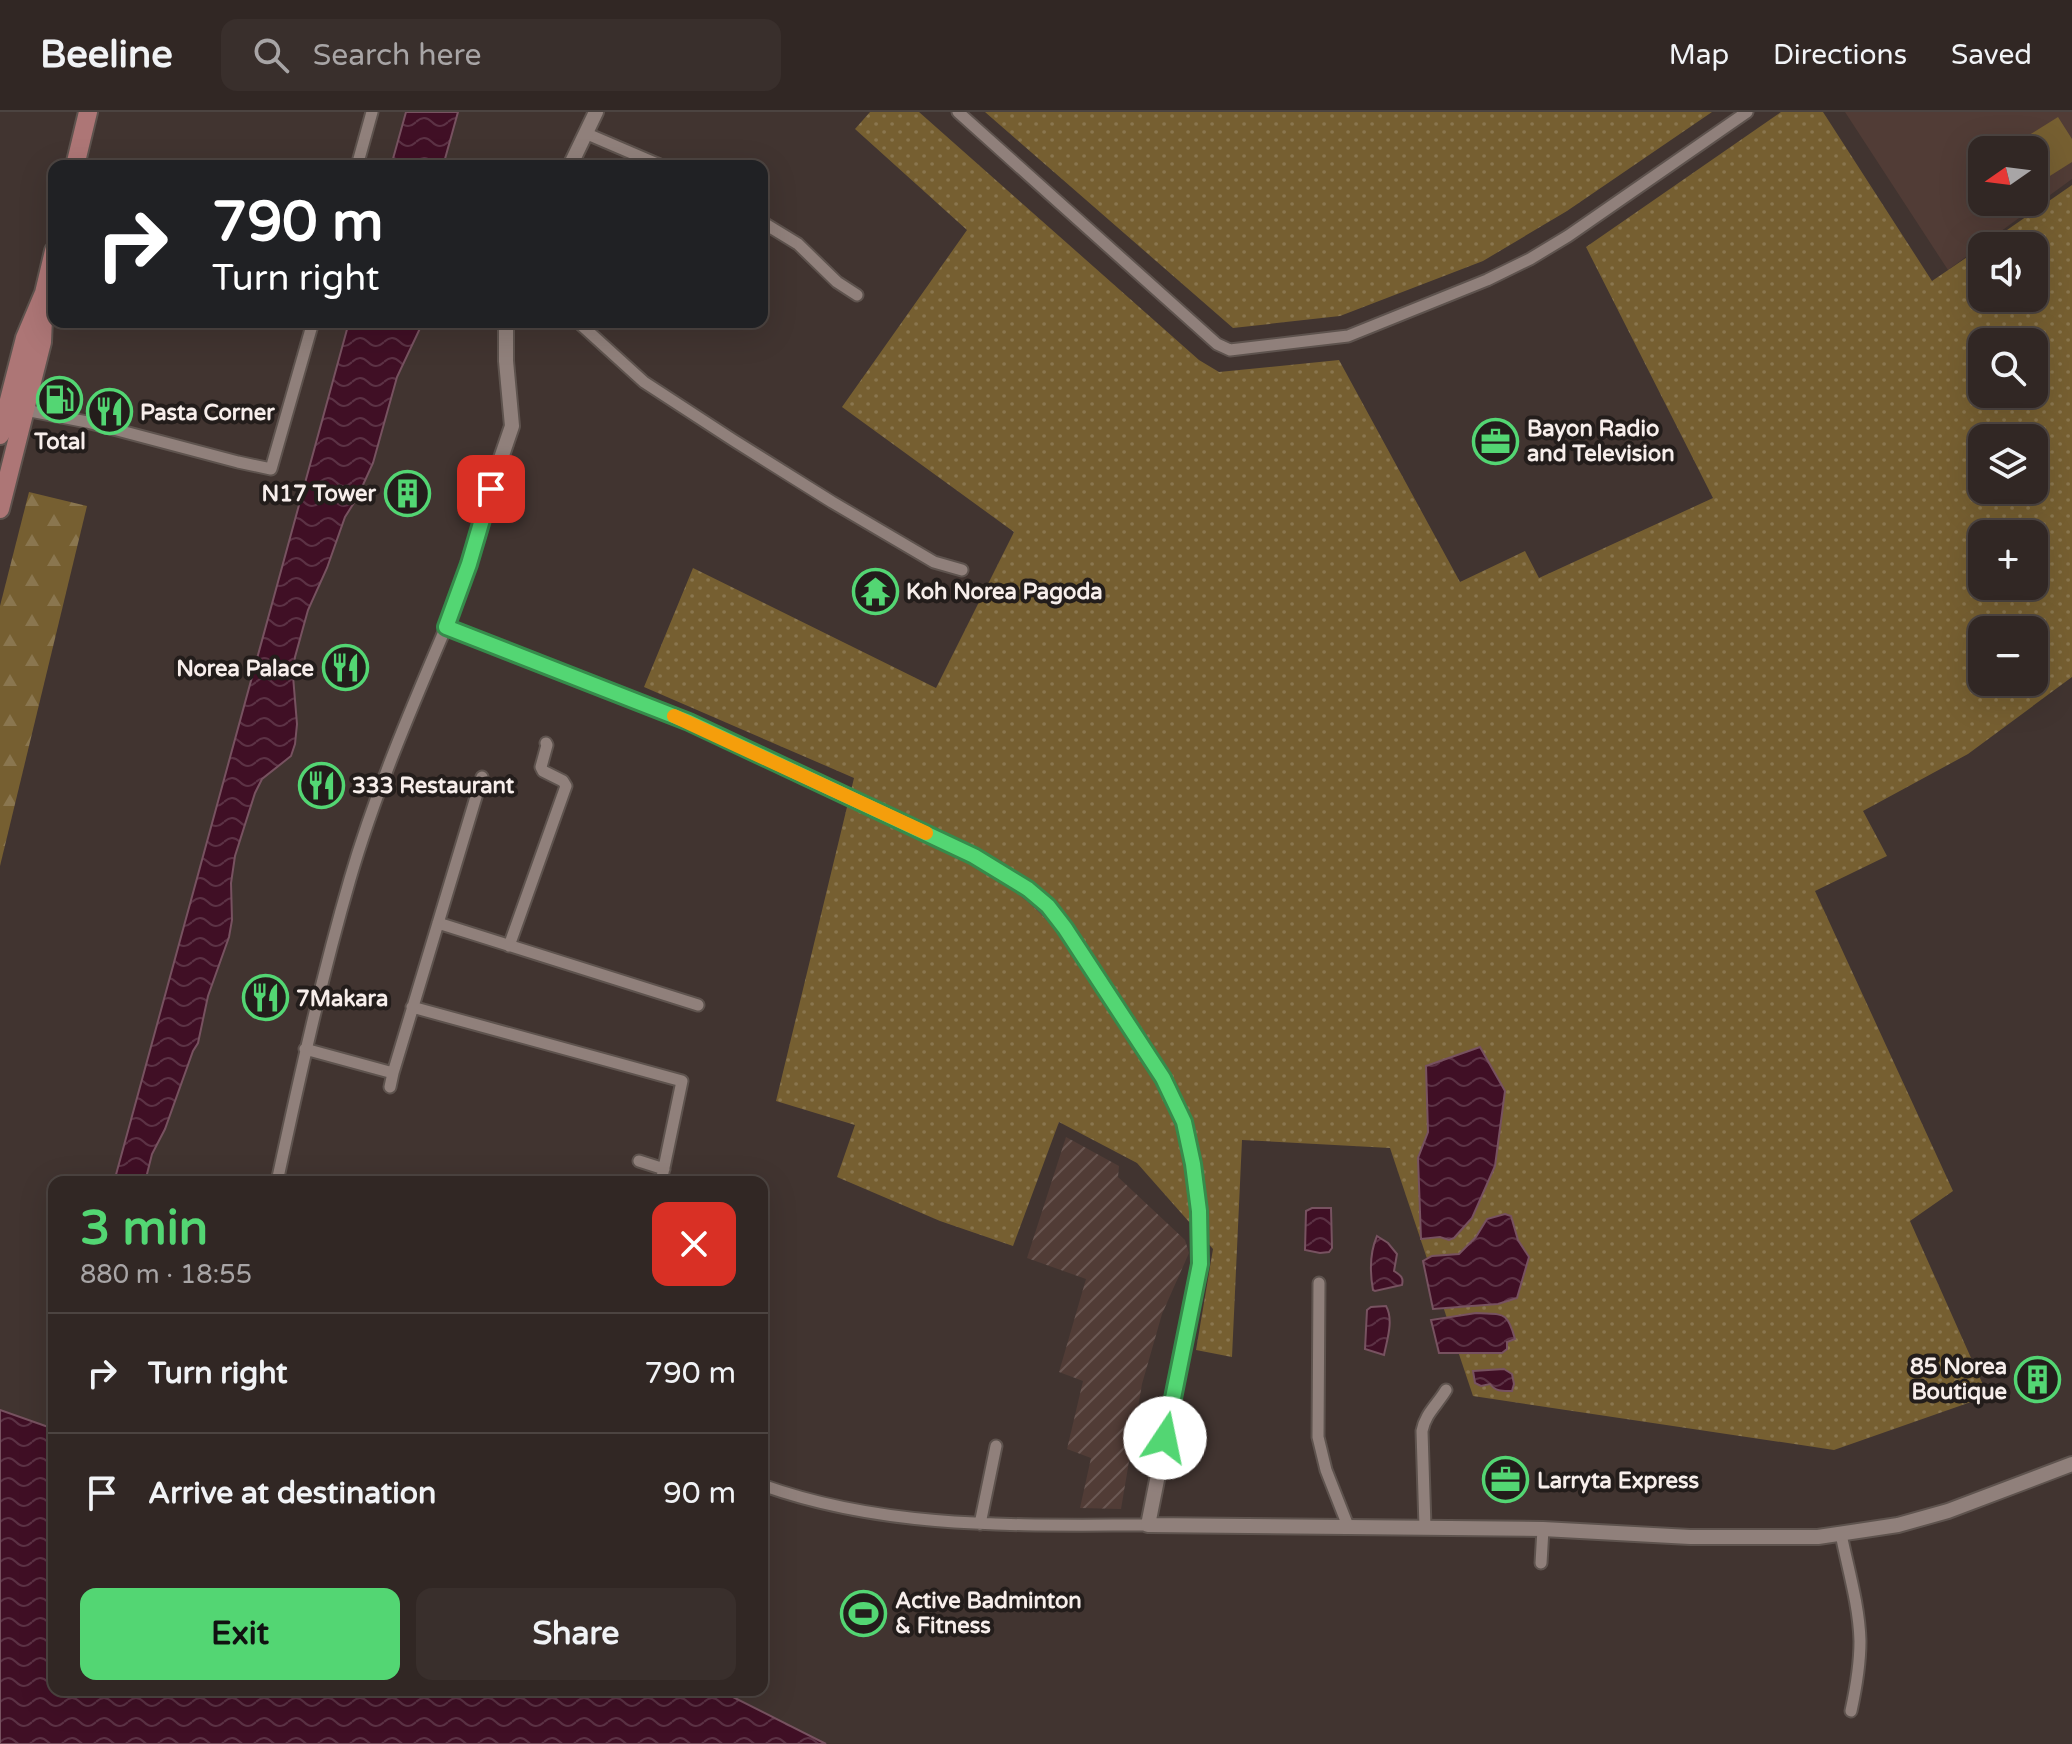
<!DOCTYPE html>
<html lang="en">
<head>
<meta charset="utf-8">
<style>
	body { margin:0; font-family:"Varela Round",sans-serif; background:#392f2c; color:#f1f3f6; height:100vh; display:flex; flex-direction:column; font-size:30px; white-space:nowrap }
	* { box-sizing:border-box; margin:0 }
	p { font-size:26px; color:#a8a5a6 }
	.icon { flex:none; width:44px; height:44px; fill:none; stroke:currentColor; stroke-width:2; stroke-linecap:round; stroke-linejoin:round }
	.map { position:relative; flex:1; overflow:hidden }
	.side { position:absolute; left:48px; top:1064px; width:720px; height:520px; display:flex; flex-direction:column; background:#312724; border-radius:16px; box-shadow:0 8px 32px #0002,0 0 0 2px #4c4441 }
	.side>* { flex:none }
	.guide { position:absolute; left:48px; top:48px; width:720px; height:168px; border-radius:16px; box-shadow:0 8px 32px #0002,0 0 0 2px #4c4441; background:#202124; color:#fff; overflow:hidden }
	.needle { width:52px; rotate:256deg }
	.controls { position:absolute; left:1968px; top:24px; display:grid; gap:16px }
	.controls a { display:grid; place-items:center; width:80px; height:80px; border-radius:16px; background:#312724; box-shadow:0 8px 32px #0002,0 0 0 2px #4c4441; font-size:40px }
	.pin { position:absolute; display:grid; place-items:center; width:68px; height:68px; color:#fff; margin:-34px; border-radius:16px; box-shadow:0 4px 12px #0006 }
	.me { position:absolute; width:88px; margin:-44px; rotate:11deg; stroke-linejoin:round; filter:drop-shadow(0 0 6px #0008) }
	.turn { display:flex; align-items:center; gap:28px; height:168px; padding:0 32px; font-size:36px }
	.turn .icon { width:104px; height:104px; stroke-width:2.5 }
	.turn b { display:block; font-size:56px; line-height:68px }
	.round { display:grid; place-items:center; flex:none; width:84px; height:84px; border-radius:16px; background:#392f2c }
	.summary { display:flex; align-items:center; justify-content:space-between; height:136px; padding:0 32px }
	h1 { font-size:48px; font-weight:700; line-height:60px; color:#53d673 }
	.button { display:flex; gap:16px; margin-top:auto; padding:16px 32px }
	.button a { flex:1; height:92px; border-radius:16px; background:#53d673; color:#111; font-size:32px; font-weight:700; line-height:92px; text-align:center }
	.button a+a { background:#392f2c; color:#f1f3f6 }
	ul { padding:0; list-style:none }
	li { display:flex; align-items:center; gap:24px; height:120px; padding:0 32px; border-top:2px solid #4c4441 }
	li div { flex:1 }
	li b { display:block; font-size:30px }
	li em { font-style:normal }
	header { display:flex; align-items:center; gap:48px; box-sizing:border-box; height:112px; padding:0 40px; background:#312724; border-bottom:2px solid #4c4441 }
	header strong { font-size:38px }
	nav { display:flex; gap:44px; margin-inline-start:auto; font-size:28px }
	.search { width:560px; height:72px; background:#392f2c; display:flex; align-items:center; gap:20px; box-sizing:border-box; padding:0 28px; border-radius:16px; color:#a8a5a6; font-size:30px }
	.map>svg:first-child { display:block }
	.built { fill:#513c36; fill-rule:evenodd }
	.industrial { fill:url(#industrial-furrows) }
	.green { fill:url(#green-dots); fill-rule:evenodd }
	.forest { fill:url(#forest-firs) }
	.pitch { fill:#765f31 }
	.water { fill:url(#water-waves); stroke:#775260; stroke-width:2 }
	.lines { fill:none; stroke-linecap:round; stroke-linejoin:round }
	.minor-casing { stroke:#5e534e; stroke-width:15 }
	.tertiary-casing { stroke:#5e534e; stroke-width:18 }
	.primary-casing { stroke:#5e534e; stroke-width:22 }
	.minor { stroke:#90807b; stroke-width:11 }
	.tertiary { stroke:#90807b; stroke-width:14 }
	.primary { stroke:#ad7676; stroke-width:18 }
	.route-casing { stroke:#368b4b; stroke-width:20 }
	.route { stroke:#53d673; stroke-width:14 }
	.slow { stroke:#f59e0b; stroke-width:14 }
	.labels { text-anchor:middle; stroke-width:8; stroke-linejoin:round; paint-order:stroke }
	.poi-label { font-size:22px; font-weight:bold; fill:#f7eeeb; stroke:#231d1b; text-anchor:start }
</style>
</head>
<body>
<header>
<strong>Beeline</strong>
<div class="search"><svg class="icon" aria-label="search" viewBox="0 0 24 24"><circle cx="10" cy="10" r="6"/><path d="M15 15l6 6"/></svg>Search here</div>
<nav><a>Map</a><a>Directions</a><a>Saved</a></nav>
</header>
<div class="map">
<svg width="2072" height="1632" viewBox="0 0 2072 1632">
	<defs>
		<pattern id="industrial-furrows" width="10" height="10" patternUnits="userSpaceOnUse" patternTransform="scale(2)"><rect width="10" height="10" fill="#513c36"/><path d="M-1 1l2-2M0 10L10 0M9 11l2-2" fill="none" stroke="#6b5853"/></pattern>
		<pattern id="green-dots" width="8" height="8" patternUnits="userSpaceOnUse" patternTransform="scale(2)"><rect width="8" height="8" fill="#765f31"/><path d="M2 2h.1M6 6h.1" fill="none" stroke="#8a764f" stroke-width="1.8" stroke-linecap="round"/></pattern>
		<pattern id="forest-firs" width="22" height="20" patternUnits="userSpaceOnUse" patternTransform="scale(2)"><rect width="22" height="20" fill="#765f31"/><path d="M5 1l3.5 6h-7zM16 11l3.5 6h-7z" fill="#8a764f"/></pattern>
		<pattern id="water-waves" width="16" height="10" patternUnits="userSpaceOnUse" patternTransform="scale(2)"><rect width="16" height="10" fill="#400f25"/><path d="M0 5q4-4 8 0t8 0" fill="none" stroke="#5c3245"/></pattern>
	</defs>
	<rect width="100%" height="100%" fill="#413430"/>
	<path class="built" d="M1845 0H2072V67L1948 158ZM1982 38H2034V90H1982Z"/>
	<path class="industrial" d="M1066 1025 1119 1054 1118 1065 1185 1128 1189 1141 1162 1202 1142 1272 1121 1397 1080 1396 1091 1346 1067 1337 1083 1269 1059 1260 1086 1167 1027 1146Z"/>
	<path class="green" d="M870 0H919L1199 248 1219 260 1339 248 1460 470 1525 439 1539 466 1713 386 1586 135 1781 0H1823L1932 169 1982 135V186H2034V134H1984L2072 73V565L1968 642 1863 699 1887 744 1815 779 1953 1079 1910 1109 1988 1284 1834 1338 1473 1284 1390 1036 1242 1028 1232 1245 1196 1238 1213 1137 1137 1051 1059 1010 1013 1134 940 1109 837 1065 855 1013 776 989 854 666 644 575 693 456 936 576 1014 420 842 295 967 118 855 17ZM1982 230H2034V282H1982ZM1982 326H2034V378H1982ZM1982 422H2034V474H1982ZM1982 518H2034V570H1982Z
		M985 0H1712L1567 99 1483 149 1340 204 1233 216Z"/>
	<path class="forest" d="M29 380 87 394 0 754V494Z"/>
	<path class="pitch" d="M2058 5 2072 27V50L2034 74V38H2005Z"/>
	<path class="water" d="M406 0H458L443 54H391Z
		M349 210H423L397 265 373 351 357 386 345 405 327 456 308 498 295 545 293 564 297 612 295 632 291 644 262 667 255 681 235 744 231 771 232 808 229 825 208 884 198 931 193 939 165 1017 152 1042 145 1070H114Z
		M1480 935 1505 979 1495 1054 1472 1106 1454 1126 1449 1128 1440 1125 1421 1127 1418 1046 1428 1020 1426 954Z
		M1312 1096H1331L1332 1136 1329 1140 1320 1141 1305 1138 1306 1099Z
		M1505 1102 1511 1104 1518 1128 1529 1145 1517 1186 1498 1192 1433 1197 1423 1149 1432 1144 1459 1142 1476 1125 1487 1107Z
		M1377 1124 1388 1131 1397 1142 1394 1159C1400 1163 1404 1165 1402 1173L1375 1179 1373 1178C1370 1161 1370 1140 1377 1124Z
		M1386 1194C1394 1208 1387 1228 1384 1243L1365 1237 1367 1198 1371 1195Z
		M1476 1201C1503 1203 1507 1198 1515 1227L1507 1230V1237L1502 1241H1439L1431 1208Z
		M1504 1257 1512 1262 1514 1272 1512 1279C1503 1279 1496 1280 1490 1272L1481 1274 1475 1271 1473 1259Z
		M0 1298 54 1317V1578H719L826 1632H0Z"/>
	<g class="lines">
		<defs>
			<path id="minor" d="M958 0 1217 232 1230 238 1348 224 1487 168 1530 147 1568 124 1747 0
				M585 21 662 54
				M357 54 372 0
				M762 110 798 132 837 170 857 183
				M578 210 644 270 733 328 832 390 934 450 962 458
				M20 297 87 310 238 350 271 357 313 210
				M438 811 698 893
				M509 834 566 674 563 669 543 659 541 655 547 633 546 631
				M412 895 682 969 661 1070
				M305 937 393 961 390 975
				M393 961 482 665
				M639 1049 664 1057
				M277 1070C299 968 321 867 350 767 375 681 411 597 446 515
				M1319 1171 1318 1325 1326 1358 1348 1414
				M762 1373C887 1418 1018 1413 1148 1413
				M980 1412 996 1334
				M1425 1415 1422 1319C1425 1302 1437 1293 1446 1278
				M1841 1422C1848 1457 1859 1493 1860 1529 1860 1553 1856 1576 1851 1599
				M1541 1451 1543 1417"/>
			<path id="tertiary" d="M570 54 596 0
				M506 210V249L512 314 496 361 469 452 446 515 689 610 974 744C1012 765 1038 782 1065 816L1163 966 1184 1010 1193 1052 1199 1099 1200 1152 1148 1413 1543 1417 1690 1425H1818L1898 1413 1948 1399 2072 1352"/>
			<path id="primary" d="M75 54 88 0
				M0 323 25 226 44 181 54 139
				M0 397 42 230 44 181"/>
		</defs>
		<use href="#minor" class="minor-casing"/>
		<use href="#tertiary" class="tertiary-casing"/>
		<use href="#primary" class="primary-casing"/>
		<use href="#minor" class="minor"/>
		<use href="#tertiary" class="tertiary"/>
		<use href="#primary" class="primary"/>
	</g>
	<g class="lines">
		<defs>
			<path id="route" d="M491 377 469 452 446 515 689 610 974 744 1028 777 1048 794 1065 816 1163 966 1184 1010 1193 1052 1199 1099 1200 1152 1165 1326"/>
		</defs>
		<use href="#route" class="route-casing"/>
		<use href="#route" class="route"/>
		<path class="slow" d="M674 604 926 721"/>
	</g>
	<defs>
		<symbol id="fuel-ring" viewBox="-11 -11 22 22"><circle r="9.5" fill="#231d1b" stroke="#53d673" stroke-width="1.5"/><path d="M-5.5-6h7V0h2V4h1.3V-2.5L3-4.5l.8-.8L6-3V5H2.5V1h-1V6h-7ZM-4.2-4.7v3.2H.2V-4.7Z" fill="#53d673"/></symbol>
		<symbol id="restaurant-ring" viewBox="-11 -11 22 22"><circle r="9.5" fill="#231d1b" stroke="#53d673" stroke-width="1.5"/><path d="M-5-6h1v4h1v-4h1v4h1v-4h1v5L-1.5 .5V6h-2V.5L-5-1ZM5-6V6H3V1.5H1.5Q1.5-4 5-6Z" fill="#53d673"/></symbol>
		<symbol id="office-ring" viewBox="-11 -11 22 22"><circle r="9.5" fill="#231d1b" stroke="#53d673" stroke-width="1.5"/><path d="M-6-3h4V-5.5h4V-3h4V5H-6ZM-1-4.5V-3h2v-1.5ZM-6 0V1H6V0Z" fill="#53d673"/></symbol>
		<symbol id="building-ring" viewBox="-11 -11 22 22"><circle r="9.5" fill="#231d1b" stroke="#53d673" stroke-width="1.5"/><path d="M-4-6H4V6H1V3H-1V6H-4ZM-2.5-4.3h1.7v1.8h-1.7ZM.8-4.3h1.7v1.8H.8ZM-2.5-1h1.7V.8h-1.7ZM.8-1h1.7V.8H.8Z" fill="#53d673"/></symbol>
		<symbol id="temple-ring" viewBox="-11 -11 22 22"><circle r="9.5" fill="#231d1b" stroke="#53d673" stroke-width="1.5"/><path d="M0-6L5-2H3V0L6.5 2.5H4V6H1.5V3h-3V6H-4V2.5H-6.5L-3 0V-2H-5Z" fill="#53d673"/></symbol>
		<symbol id="stadium-ring" viewBox="-11 -11 22 22"><circle r="9.5" fill="#231d1b" stroke="#53d673" stroke-width="1.5"/><path d="M0-5a6.5 5 0 1 0 0 10a6.5 5 0 1 0 0-10ZM-3.5-1.8h7v3.6h-7Z" fill="#53d673"/></symbol>
	</defs>
	<g fill-rule="evenodd">
		<use href="#fuel-ring" x="34" y="262" width="51" height="51"/>
		<use href="#restaurant-ring" x="84" y="274" width="51" height="51"/>
		<use href="#office-ring" x="1470" y="304" width="51" height="51"/>
		<use href="#building-ring" x="382" y="356" width="51" height="51"/>
		<use href="#temple-ring" x="850" y="454" width="51" height="51"/>
		<use href="#restaurant-ring" x="320" y="530" width="51" height="51"/>
		<use href="#restaurant-ring" x="296" y="648" width="51" height="51"/>
		<use href="#restaurant-ring" x="240" y="860" width="51" height="51"/>
		<use href="#building-ring" x="2012" y="1242" width="51" height="51"/>
		<use href="#office-ring" x="1480" y="1342" width="51" height="51"/>
		<use href="#stadium-ring" x="838" y="1476" width="51" height="51"/>
	</g>
	<g class="labels">
		<g class="poi-label">
			<text x="140" y="308">Pasta Corner</text>
			<text x="1527" y="324">Bayon Radio<tspan x="1527" dy="25">and Television</tspan></text>
			<text x="60" y="337" text-anchor="middle">Total</text>
			<text x="376" y="389" text-anchor="end">N17 Tower</text>
			<text x="906" y="487">Koh Norea Pagoda</text>
			<text x="314" y="564" text-anchor="end">Norea Palace</text>
			<text x="352" y="681">333 Restaurant</text>
			<text x="296" y="894">7Makara</text>
			<text x="2007" y="1262" text-anchor="end">85 Norea<tspan x="2007" dy="25">Boutique</tspan></text>
			<text x="1537" y="1376">Larryta Express</text>
			<text x="895" y="1496">Active Badminton<tspan x="895" dy="25">&amp; Fitness</tspan></text>
		</g>
	</g>
</svg>
<div class="controls">
<a><svg class="needle" viewBox="-14 -14 28 28"><path d="M0-13l5 13h-10z" fill="#e53935"/><path d="M0 13l5-13h-10z" fill="#a8a5a6"/></svg></a>
<a><svg class="icon" aria-label="sound" viewBox="0 0 24 24"><path d="M4 9h4l5-4v14l-5-4H4zM17 9q2 3 0 6"/></svg></a>
<a><svg class="icon" aria-label="search" viewBox="0 0 24 24"><circle cx="10" cy="10" r="6"/><path d="M15 15l6 6"/></svg></a>
<a><svg class="icon" aria-label="layers" viewBox="0 0 24 24"><path d="M12 4l9 5-9 5-9-5zM3 14l9 5 9-5"/></svg></a>
<a>+</a>
<a>−</a>
</div>
<div class="pin" style="left:491px;top:377px;background:#d93025"><svg class="icon" aria-label="arrive" viewBox="0 0 24 24"><path d="M6 21V4h12l-3 4 3 4H6"/></svg></div>
<svg class="me" style="left:1165px;top:1326px" viewBox="-20 -20 40 40"><circle r="19" fill="#fff"/><path d="M0-13L10 11 0 6-10 11z" fill="#53d673"/></svg>
<div class="guide">
<div class="turn"><svg class="icon" aria-label="right" viewBox="0 0 24 24"><path d="M7 20v-9h11M14 6l5 5-5 5"/></svg><div><b>790 m</b>Turn right</div></div>
</div>
<section class="side">
<div class="summary"><div><h1>3 min</h1><p>880 m · 18:55</p></div><a class="round" style="background:#d93025;color:#fff"><svg class="icon" aria-label="close" viewBox="0 0 24 24"><path d="M6 6l12 12M18 6L6 18"/></svg></a></div>
<ul>
<li><svg class="icon" aria-label="right" viewBox="0 0 24 24"><path d="M7 20v-9h11M14 6l5 5-5 5"/></svg><div><b>Turn right</b></div><em>790 m</em></li>
<li><svg class="icon" aria-label="arrive" viewBox="0 0 24 24"><path d="M6 21V4h12l-3 4 3 4H6"/></svg><div><b>Arrive at destination</b></div><em>90 m</em></li>
</ul>
<div class="button"><a>Exit</a><a>Share</a></div>
</section>
</div>
</body>
</html>
